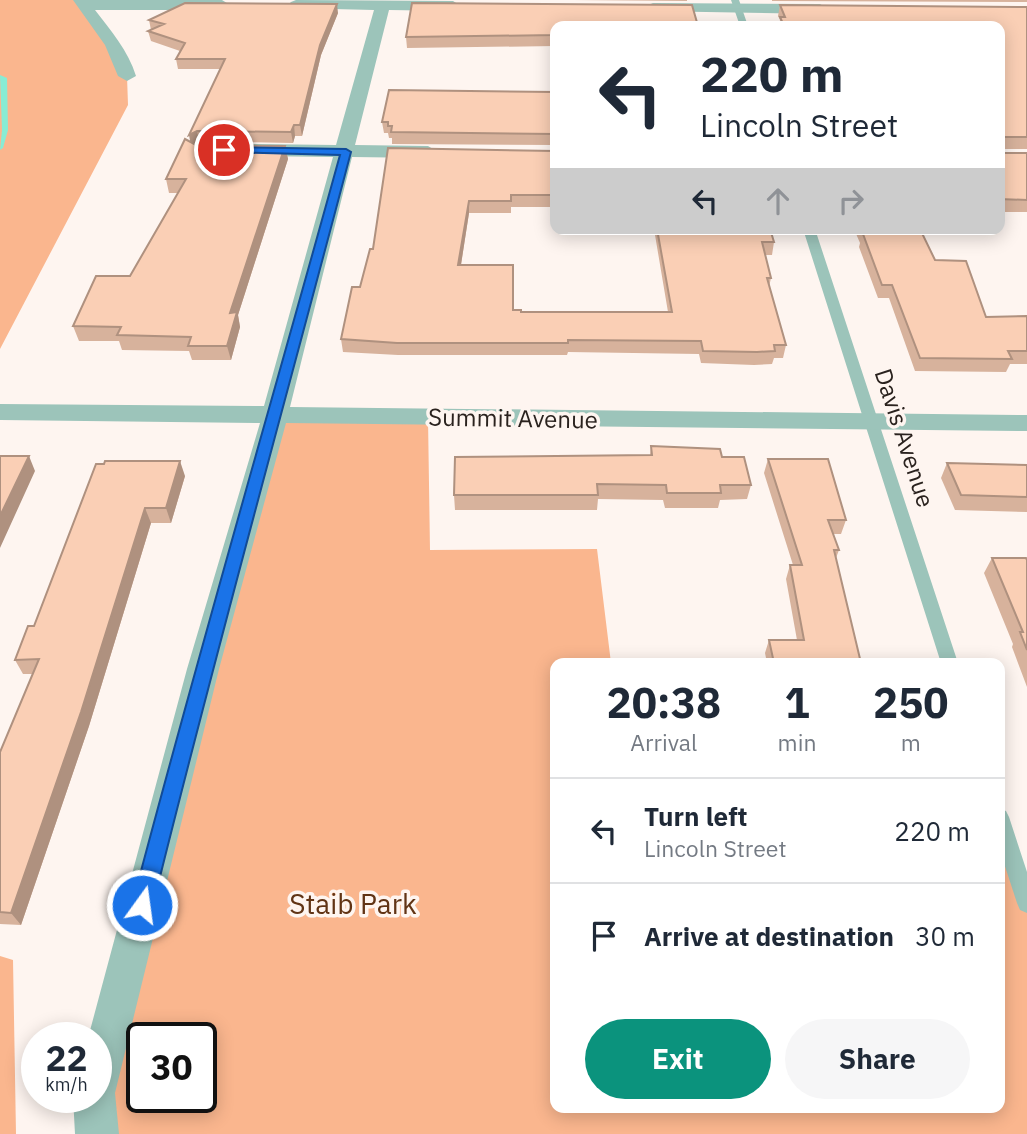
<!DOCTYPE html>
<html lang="en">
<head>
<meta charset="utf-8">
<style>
	body { margin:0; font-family:"IBM Plex Sans",sans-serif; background:#f6f6f7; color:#1f2937; height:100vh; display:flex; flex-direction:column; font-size:26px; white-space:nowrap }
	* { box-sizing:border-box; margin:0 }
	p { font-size:23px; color:#747a83 }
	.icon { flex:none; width:38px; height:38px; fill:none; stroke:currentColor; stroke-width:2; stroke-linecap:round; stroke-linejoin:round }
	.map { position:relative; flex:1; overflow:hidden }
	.panel { position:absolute; left:550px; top:658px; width:455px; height:455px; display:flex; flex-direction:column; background:#fff; border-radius:14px; box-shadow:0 4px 18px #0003 }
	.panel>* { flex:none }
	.top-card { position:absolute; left:550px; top:21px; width:455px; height:214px; border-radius:14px; box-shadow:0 4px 18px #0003; background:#fff; color:#1f2937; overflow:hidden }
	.speed { position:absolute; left:21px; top:1022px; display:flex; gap:14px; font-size:35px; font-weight:700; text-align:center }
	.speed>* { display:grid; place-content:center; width:91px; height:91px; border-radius:50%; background:#fff; box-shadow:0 4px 18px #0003; line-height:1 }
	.speed small { font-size:18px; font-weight:400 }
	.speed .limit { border:4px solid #111; border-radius:10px; background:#fff; color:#111 }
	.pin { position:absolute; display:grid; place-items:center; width:60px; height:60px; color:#fff; margin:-30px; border:4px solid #fff; border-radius:50%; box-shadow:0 2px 7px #0007 }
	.me { position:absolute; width:77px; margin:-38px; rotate:14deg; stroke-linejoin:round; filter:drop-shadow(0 0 5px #0008) }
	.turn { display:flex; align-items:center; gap:24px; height:147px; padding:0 35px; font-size:32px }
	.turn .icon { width:91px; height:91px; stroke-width:2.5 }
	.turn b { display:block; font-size:49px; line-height:60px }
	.lanes { display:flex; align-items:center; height:66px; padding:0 35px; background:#0003; justify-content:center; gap:35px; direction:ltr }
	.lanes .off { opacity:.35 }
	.eta { display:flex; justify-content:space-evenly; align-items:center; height:119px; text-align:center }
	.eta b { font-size:42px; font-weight:800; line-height:49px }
	.action { display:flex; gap:14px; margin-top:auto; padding:14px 35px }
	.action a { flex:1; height:80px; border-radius:42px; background:#0b937d; color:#fff; font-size:28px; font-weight:800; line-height:80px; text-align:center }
	.action a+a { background:#f6f6f7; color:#1f2937 }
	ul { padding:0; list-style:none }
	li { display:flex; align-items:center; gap:21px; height:105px; padding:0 35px; border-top:2px solid #e0e1e3 }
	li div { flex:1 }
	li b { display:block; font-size:26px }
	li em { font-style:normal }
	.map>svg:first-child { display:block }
	.green { fill:#fab68e; fill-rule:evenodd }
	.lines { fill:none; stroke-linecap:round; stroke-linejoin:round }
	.stream { fill:#88ecd4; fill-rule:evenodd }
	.service { fill:#9cc4ba; fill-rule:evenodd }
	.minor { fill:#9cc4ba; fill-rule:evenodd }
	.wall { fill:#d7b29c }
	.shaded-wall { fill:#af917f }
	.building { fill:#facfb5; stroke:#af917f; stroke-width:2 }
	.route { fill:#1a73e8; stroke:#114b97; stroke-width:2 }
	.labels { text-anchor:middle; stroke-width:7; stroke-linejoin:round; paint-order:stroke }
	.street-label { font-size:24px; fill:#2a221e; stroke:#fef5f0 }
	.near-park-label { font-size:28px; fill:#613415; stroke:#fef5f0 }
</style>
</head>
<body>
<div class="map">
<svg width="1027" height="1134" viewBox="0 0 1027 1134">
	<rect width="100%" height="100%" fill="#fef5f0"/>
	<path class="green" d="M0 0H81L127 76 128 105 0 349Z
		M275 415 428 418 430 550 597 549 611 663H555V1108H999V817L1027 902V1134H97ZM142 1038H201V1097H142Z
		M0 956 13 960 16 1134H0Z"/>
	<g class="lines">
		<path class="stream" d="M0 75 7 78 8 130 3 148 0 150 2 130Z"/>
		<path class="service" d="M731 0H739L748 26H740Z
			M803 229H815L958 663H941Z
			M999 808 1006 811 1009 817 1027 872V913L1020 910 1017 903 999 848Z"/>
		<path class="minor" d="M73 0H222L230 5 222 10H95C111 31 128 50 136 76L127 81 118 76 105 45Z
			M296 0 453 1 461 6 453 11 389 10 355 145 428 146 438 152 428 158 352 157 290 407 1027 415V431L286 423 219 669 115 1093 119 1134H75L73 1097H96V1038H88L187 669 260 423 0 420V404L264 406 333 157 247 156 237 150 247 144 336 145 374 10 291 8 288 5 291 2Z
			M653 3 820 4 828 9 820 14 648 11 645 8 648 5Z"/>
	</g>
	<path class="wall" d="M574 0H687V1Z
		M772 0H1027V2L772 1Z
		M780 5 1027 7V149H1001V153H1027V212H999V26H779L780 20 778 16Z
		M338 13 321 55 302 136H295L293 143 199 141 194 144 196 145 285 146 288 159 238 315 240 327 231 360H192L189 351 122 350 119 341H79L73 326 130 276 178 193H169L166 179 191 142 220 69H178L176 59 180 51 151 41 148 31 151 30 149 20Z
		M555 26V46L407 48 406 37Z
		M555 92V145L392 144V138H389L388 133H384L382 122Z
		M555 151V207H511V213H469L461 265 513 310 521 312H668L654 229H770L774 242 772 255H765L771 278 769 287 786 345 783 358H774L772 364 754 365 701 363 699 354 568 352 567 355H398L343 352 341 339 373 249Z
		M854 229H920L935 260 986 317 1027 316V364H1010L1006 372 915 371 889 298H878L859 247 860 243Z
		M651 446 722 457 751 485 747 499 720 500 718 508H665L663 500 598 499 597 510H455L454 495 650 455Z
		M768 459 846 520 841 534H833L839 550 836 558 861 663H767L765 653 769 640H797L786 579 790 565H793L764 473Z
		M947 463 1027 465V512L955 510 941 478Z
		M104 464 185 476 171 523H151L89 726 21 925 0 924V752L33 674H23L15 660 34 626Z
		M992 558 1027 560V687L1012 647 1013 644 984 573Z"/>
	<path class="shaded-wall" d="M337 4 338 13 321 55 302 136 300 125 320 45Z
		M294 125 295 136 293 143 291 132Z
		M197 131 199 141 191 146 189 135Z
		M285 146 288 159 238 315 240 327 231 360 227 346 230 313Z
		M469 201V213L459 277 458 265Z
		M29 456 35 471 0 548V516Z
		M180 461 185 476 171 523 166 508Z
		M145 508 151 523 89 726 21 925 11 913Z"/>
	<path class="building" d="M185 3 337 4 320 45 300 125H294L291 132 197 131 189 135 225 59H176L185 43 148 31 164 24 149 20Z
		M412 3 692 5 698 26H555V35L406 37Z
		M780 5 1027 7V137H1001V153H1027V200L999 199V26H784L780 17H785Z
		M389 90 555 92V134L391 132 392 126H388V122H382Z
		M185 139 196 145 285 146 230 313 237 312 227 346H188L191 337 117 335 121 327 73 326 96 276H130L186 179H166Z
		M388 148 555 151V195H511V201H469L458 265H513V310H521V312H672L657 229H770L774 242H762L771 278H767L786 345H774L775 351 757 352 703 351 701 341 568 340V343H397L341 339 352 287H360L370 249H373Z
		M863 229H920L935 260 966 261 986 317 1027 316V351H1008L1012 359 920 358 892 285H882L863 234H865Z
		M651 446 720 449 722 457H744L751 485H720L721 493H667L666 485 597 484 598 495H454L455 457 652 455Z
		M0 456H29L0 516Z
		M768 459H828L846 520H828L839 550H834L861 663H774L769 640H804L790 565H802Z
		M105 461H180L166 508H145L81 712 11 913 0 912V752L39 659 15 660 28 626H34L96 464H104Z
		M947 463 1027 465V497L961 495Z
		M992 558H1026L1027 560V650L1020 632H1023Z"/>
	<path class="route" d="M224 147 346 149 351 152C285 403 215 653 153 905L150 912 142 915 135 912 132 905C198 654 271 405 340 155L220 152 219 150Z"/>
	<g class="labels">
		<g class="street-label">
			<text transform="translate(513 419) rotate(1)" y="8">Summit Avenue</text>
			<text transform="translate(904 438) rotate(72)" y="8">Davis Avenue</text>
		</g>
		<g class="near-park-label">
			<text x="353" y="914">Staib Park</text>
		</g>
	</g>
</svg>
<div class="speed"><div>22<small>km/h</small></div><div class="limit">30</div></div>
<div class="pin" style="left:224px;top:150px;background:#d93025"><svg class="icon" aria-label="arrive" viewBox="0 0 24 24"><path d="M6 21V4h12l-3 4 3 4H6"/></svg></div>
<svg class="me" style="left:142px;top:905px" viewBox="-20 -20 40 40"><circle r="17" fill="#1a73e8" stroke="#fff" stroke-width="3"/><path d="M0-11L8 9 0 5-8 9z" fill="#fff"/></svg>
<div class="top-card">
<div class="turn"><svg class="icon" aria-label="left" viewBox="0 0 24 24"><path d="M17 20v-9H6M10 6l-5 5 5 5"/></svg><div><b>220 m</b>Lincoln Street</div></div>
<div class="lanes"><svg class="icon" aria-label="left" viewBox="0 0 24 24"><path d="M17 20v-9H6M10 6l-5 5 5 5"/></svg><svg class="icon off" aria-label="ahead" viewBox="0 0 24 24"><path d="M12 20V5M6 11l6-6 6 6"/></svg><svg class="icon off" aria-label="right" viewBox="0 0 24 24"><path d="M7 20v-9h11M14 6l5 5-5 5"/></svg></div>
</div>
<section class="panel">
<div class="eta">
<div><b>20:38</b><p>Arrival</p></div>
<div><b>1</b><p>min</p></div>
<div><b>250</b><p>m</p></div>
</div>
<ul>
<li><svg class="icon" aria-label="left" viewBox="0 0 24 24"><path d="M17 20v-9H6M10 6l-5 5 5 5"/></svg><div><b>Turn left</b><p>Lincoln Street</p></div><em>220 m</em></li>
<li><svg class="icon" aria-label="arrive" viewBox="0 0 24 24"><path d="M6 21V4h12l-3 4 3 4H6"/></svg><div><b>Arrive at destination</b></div><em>30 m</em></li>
</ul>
<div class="action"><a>Exit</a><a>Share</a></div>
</section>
</div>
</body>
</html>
